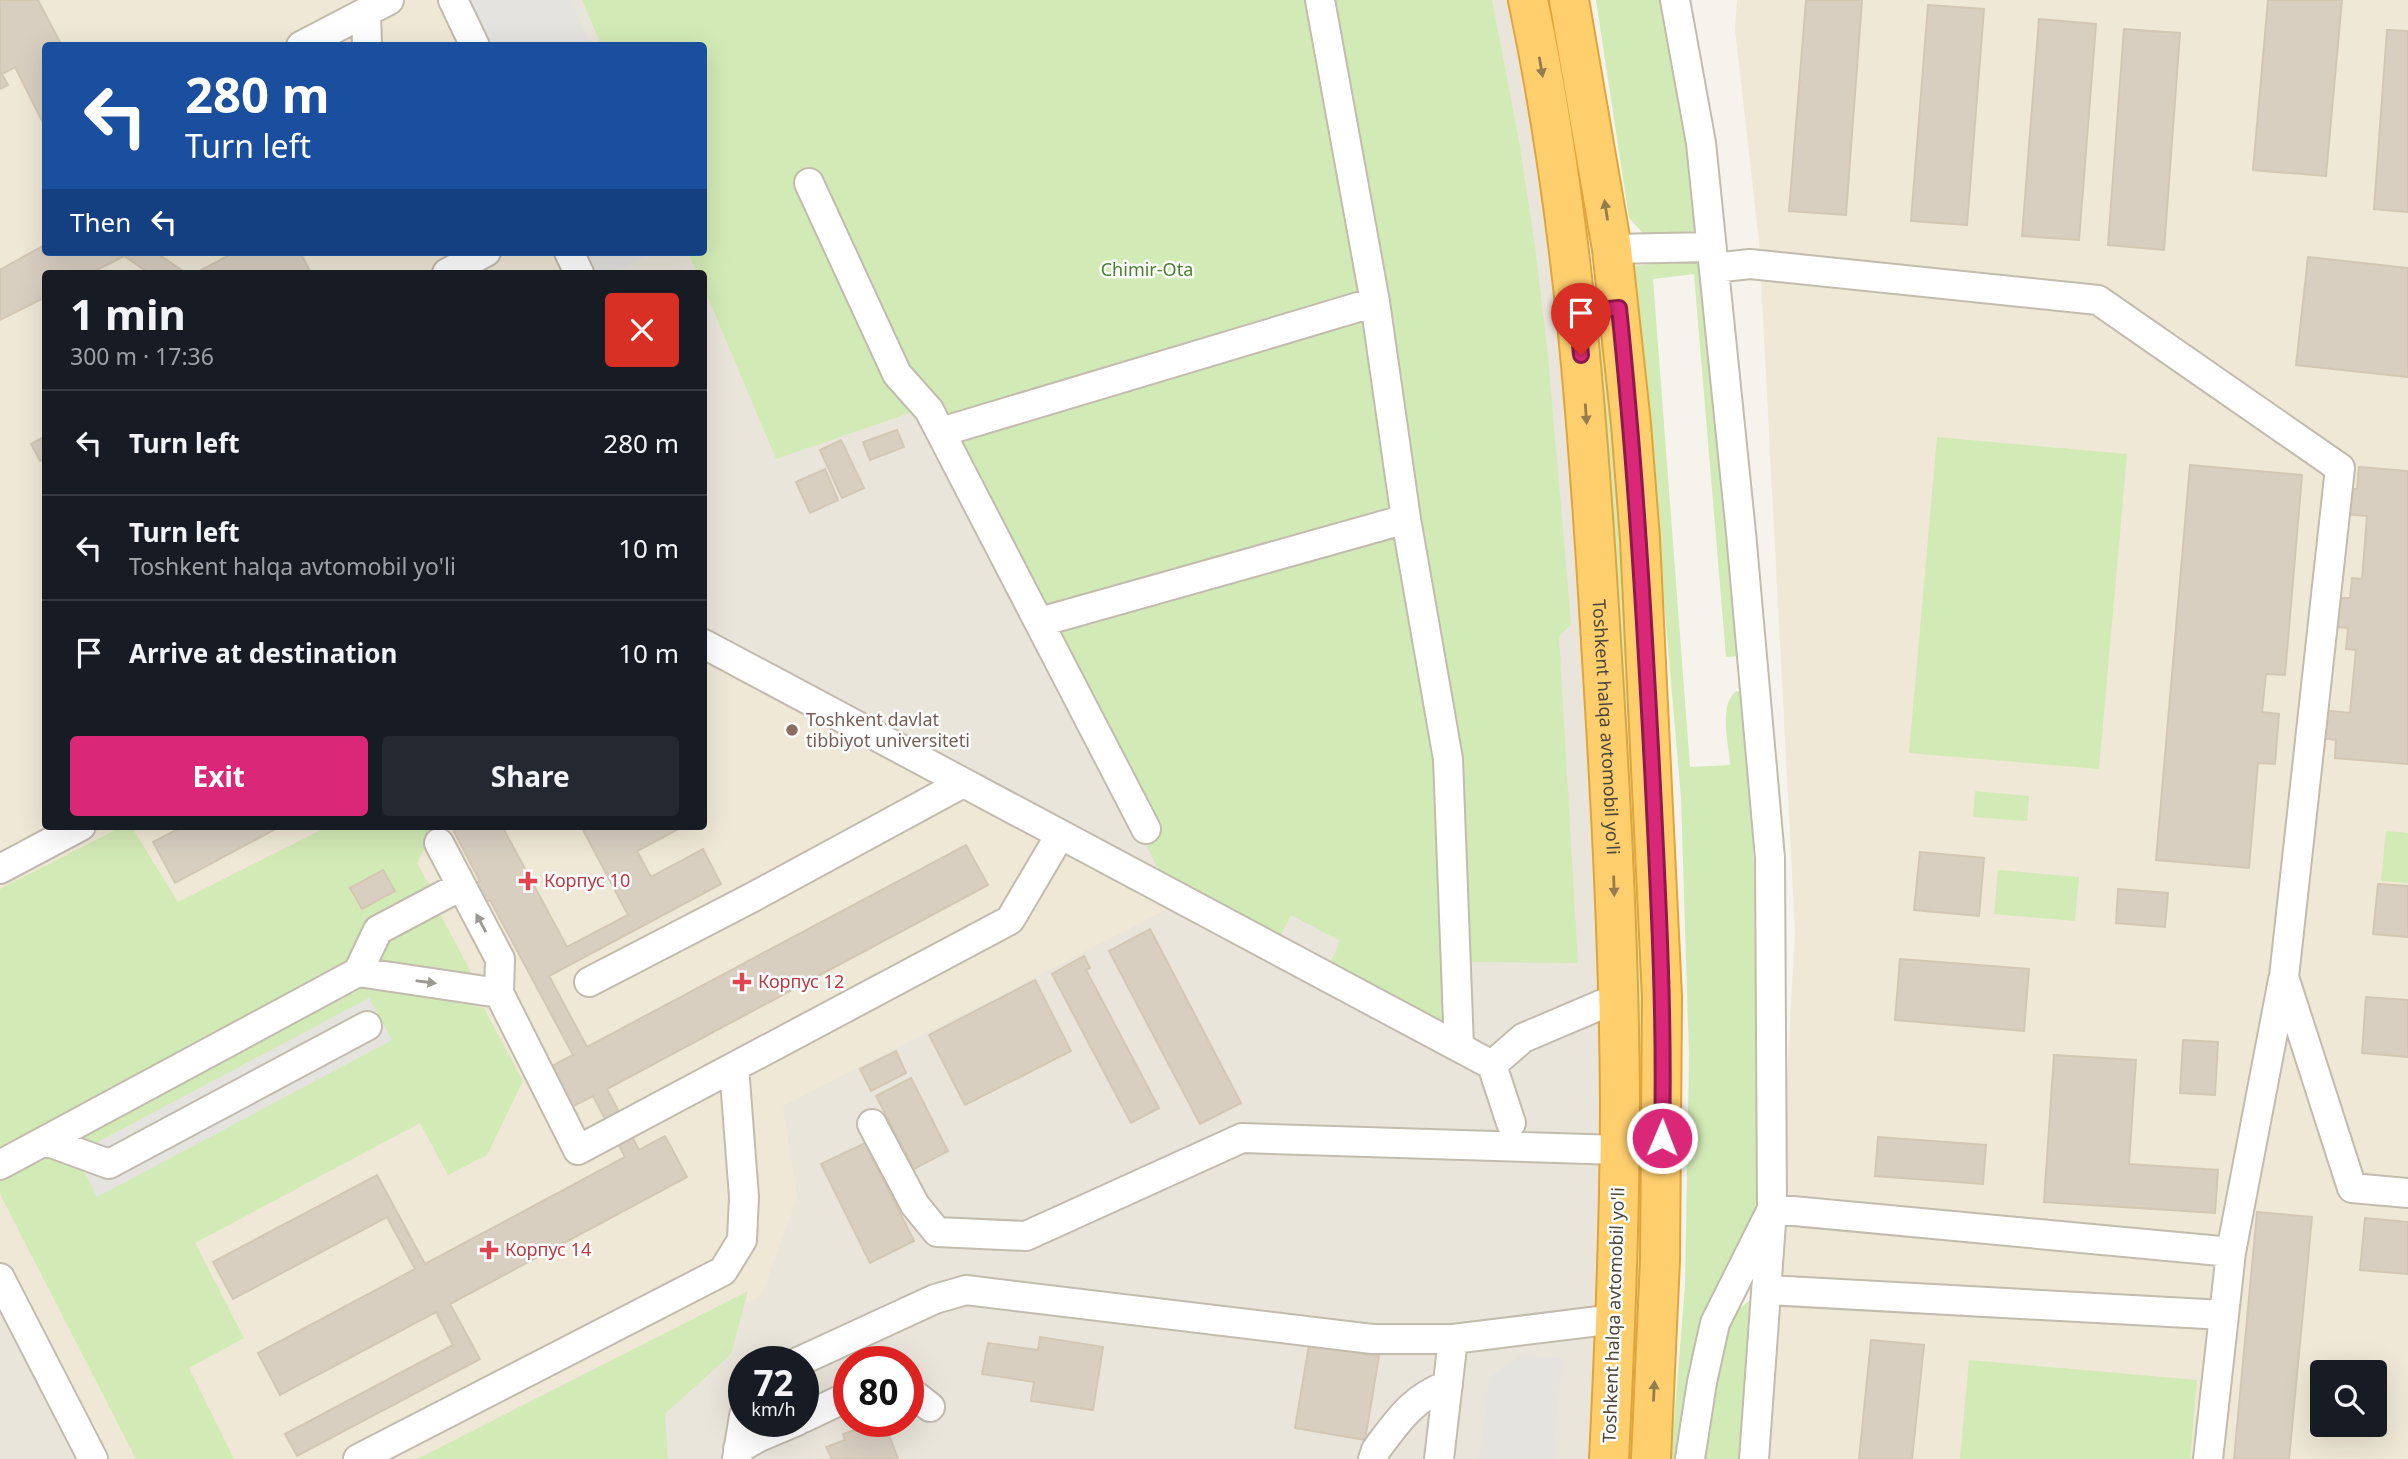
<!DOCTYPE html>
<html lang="en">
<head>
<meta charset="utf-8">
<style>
	body { margin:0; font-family:"Noto Sans",sans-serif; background:#242831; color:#f1f3f6; height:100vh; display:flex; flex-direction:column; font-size:26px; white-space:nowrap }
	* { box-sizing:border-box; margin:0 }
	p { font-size:23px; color:#9ea1a6 }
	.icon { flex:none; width:38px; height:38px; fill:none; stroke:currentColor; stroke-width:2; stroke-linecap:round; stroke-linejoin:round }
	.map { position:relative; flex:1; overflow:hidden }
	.sheet { position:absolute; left:42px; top:270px; width:665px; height:560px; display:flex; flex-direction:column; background:#171b24; border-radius:7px; box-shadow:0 7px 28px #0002 }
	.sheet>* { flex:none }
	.hud { position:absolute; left:42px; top:42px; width:665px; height:214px; border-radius:7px; box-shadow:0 7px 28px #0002; background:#1a4fa0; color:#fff; overflow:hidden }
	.tools { position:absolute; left:2310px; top:1360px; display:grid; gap:14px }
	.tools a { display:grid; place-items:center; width:77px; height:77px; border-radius:7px; background:#171b24; box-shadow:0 7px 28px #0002; font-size:35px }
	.speed { position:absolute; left:728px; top:1346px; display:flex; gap:14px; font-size:35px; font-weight:700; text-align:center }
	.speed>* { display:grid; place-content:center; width:91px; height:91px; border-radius:50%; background:#171b24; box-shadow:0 7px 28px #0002; line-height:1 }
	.speed small { font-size:18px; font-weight:400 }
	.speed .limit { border:10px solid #d22; background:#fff; color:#111 }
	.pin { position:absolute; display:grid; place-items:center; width:60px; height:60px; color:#fff; margin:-72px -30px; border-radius:50% 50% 50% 0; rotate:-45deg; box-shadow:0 0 7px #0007 }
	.pin .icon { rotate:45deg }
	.me { position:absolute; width:77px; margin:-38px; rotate:1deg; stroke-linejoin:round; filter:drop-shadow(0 0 5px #0008) }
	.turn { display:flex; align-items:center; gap:24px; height:147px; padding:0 28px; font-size:32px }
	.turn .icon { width:91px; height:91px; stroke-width:2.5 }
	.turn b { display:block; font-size:49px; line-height:60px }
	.then { display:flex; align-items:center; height:66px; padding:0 28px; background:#0003; gap:14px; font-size:26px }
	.round { display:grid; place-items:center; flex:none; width:74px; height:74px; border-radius:7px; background:#242831 }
	.summary { display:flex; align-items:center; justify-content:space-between; height:119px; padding:0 28px }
	h1 { font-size:42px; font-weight:700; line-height:52px }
	.action { display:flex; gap:14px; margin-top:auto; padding:14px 28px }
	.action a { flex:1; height:80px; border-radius:7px; background:#db2777; color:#fff; font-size:28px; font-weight:700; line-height:80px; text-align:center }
	.action a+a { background:#242831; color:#f1f3f6 }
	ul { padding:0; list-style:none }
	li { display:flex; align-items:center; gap:21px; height:105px; padding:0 28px; border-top:2px solid #363941 }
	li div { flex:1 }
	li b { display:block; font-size:26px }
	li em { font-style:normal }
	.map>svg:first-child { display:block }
	.residential { fill:#eae5da; fill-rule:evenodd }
	.education { fill:#efe8d6; fill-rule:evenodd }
	.green { fill:#d2eab5 }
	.parking { fill:#e5e3e0 }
	.building { fill:#d8cfc1; stroke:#d3c7b4; stroke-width:2 }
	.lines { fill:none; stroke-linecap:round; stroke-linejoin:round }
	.minor-casing { stroke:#c2bbae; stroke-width:32 }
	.highway-casing { stroke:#e0a43c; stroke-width:42 }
	.minor { stroke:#fff; stroke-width:28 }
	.highway { stroke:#ffcf6e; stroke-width:38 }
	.oneway { fill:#937c4e }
	.oneway2 { fill:#9c9892 }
	.route-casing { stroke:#8e194d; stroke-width:18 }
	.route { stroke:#db2777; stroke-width:12 }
	.education-dot { fill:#8d6e63; stroke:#fff; stroke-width:2.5 }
	.health-dot { fill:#e0444e; stroke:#fff; stroke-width:2.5 }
	.labels { text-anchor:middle; stroke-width:5; stroke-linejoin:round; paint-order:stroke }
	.park-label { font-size:18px; fill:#4a7f2a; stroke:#fff }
	.education-label { font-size:18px; fill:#785e54; stroke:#fff; text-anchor:start }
	.street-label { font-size:18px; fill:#4b4439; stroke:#fff }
	.health-label { font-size:18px; fill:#be3a42; stroke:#fff; text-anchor:start }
</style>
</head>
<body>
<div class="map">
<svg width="2408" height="1459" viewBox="0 0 2408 1459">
	<rect width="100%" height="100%" fill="#f6f3ec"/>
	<path class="residential" d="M0 0H1528L1591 484 1609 1459H0ZM46 46H704V252H46ZM46 273H704V826H46ZM744 1362H803V1421H744ZM849 1362H908V1421H849Z"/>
	<path class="education" d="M0 0H468L489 45 46 46V252H584L594 273H46V826H704V634L1191 897 783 1106 797 1198 761 1296 437 1459H78L0 1309Z
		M1737 0H2408V1459H1766L1795 931 1759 242 1735 29ZM2322 1372H2375V1424H2322Z"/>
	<path class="green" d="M582 0H1492L1519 141 1535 246 1548 356 1571 624 1559 637 1578 963 1466 962 1467 1041 1329 966 1340 941 1291 915 1278 940 1162 876 921 409 776 459 704 288V273H697L688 252H704V46L601 45Z
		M1596 0H1664L1701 231 1644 234 1629 218Z
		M1696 259 1705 269 1742 656 1726 657 1694 274 1653 279 1690 767 1730 765C1729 744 1718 706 1736 691L1743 692 1753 844 1759 989 1760 1178 1756 1209 1745 1240 1711 1306 1689 1365 1678 1459H1671L1685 1285 1689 1055 1681 798 1635 266Z
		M1607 342 1616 426 1647 936 1637 1459H1624L1595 343Z
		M1937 437 2127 454 2099 769 1909 753Z
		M1975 791 2029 796 2027 821 1973 817Z
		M123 826H131L178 902 329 826H437L417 863 431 888 368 922 365 981 484 1008 523 1081 487 1155 448 1175 420 1123 195 1243 244 1338 189 1368 234 1459H136L0 1194V889Z
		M2386 831 2408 833V883L2381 881Z
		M1998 870 2079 877 2075 921 1994 914Z
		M437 908 474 978 384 966 379 952 383 939Z
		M748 1291 731 1354 665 1414 668 1459H417Z
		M1752 1298 1744 1459H1700L1721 1325Z
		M1969 1360 2197 1380 2190 1459H1960Z"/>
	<path class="parking" d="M468 0H571L590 45H489Z
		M584 252H656L614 273H594Z
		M369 998 392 1040 97 1197 75 1154Z
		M1523 1355 1562 1359 1553 1459H1479L1489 1378Z"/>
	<path class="building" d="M0 0H38L62 46H46V129L15 67 2 74 8 85 0 89Z
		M1806 0H1862L1846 215 1789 211Z
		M2268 0H2342L2326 176 2253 170Z
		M1928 5 1984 9 1967 225 1911 221Z
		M2039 19 2096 24 2079 240 2022 236Z
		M2124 29 2180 33 2164 250 2108 245Z
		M2387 30 2408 31V212L2374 209Z
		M46 244V252H155L186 273H149L124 256 91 273H46V297L0 320V270Z
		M235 252H300L311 273H196Z
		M2308 257 2408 268V377L2296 365Z
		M897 430 904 447 870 460 863 442Z
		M46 436V458L40 461 31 444Z
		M841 440 864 488 842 498 820 450Z
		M2190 465 2302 475 2285 675 2266 674 2262 712 2279 714 2275 764 2258 763 2249 868 2156 860Z
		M2359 467 2408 471V764L2335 758 2336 740 2321 738 2323 710 2350 713 2356 650 2346 649 2348 628 2336 627 2338 598H2350L2352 578 2362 579 2367 516 2345 514 2347 489H2357Z
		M825 469 838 500 810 513 796 482Z
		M184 826H281L175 883 153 842Z
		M451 826H502L567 947 628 915 581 826H684L637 851 651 877 703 849 721 884 549 976 587 1047 966 845 988 885 607 1089 639 1150 665 1136 687 1177 450 1304 480 1359 297 1456 285 1434 453 1345 436 1312 280 1395 258 1353 415 1269 387 1217 233 1299 213 1262 377 1175 425 1264 625 1157 593 1096 570 1108 548 1068 573 1055 490 900 477 907 466 888 480 881Z
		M1920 852 1984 858 1979 916 1914 910Z
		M383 870 395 891 362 909 350 888Z
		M2378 884 2408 886V937L2373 934Z
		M2118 889 2168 893 2165 927 2116 923Z
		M1150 929 1241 1103 1200 1124 1109 951Z
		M1084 956 1090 968 1086 970 1159 1108 1131 1123 1052 974Z
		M1900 959 2029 969 2024 1031 1895 1020Z
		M1035 980 1071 1051 965 1105 929 1035Z
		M2366 997 2408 1000V1057L2362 1053Z
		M2183 1040 2218 1042 2215 1095 2180 1093Z
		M896 1051 906 1073 871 1091 860 1069Z
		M2054 1055 2136 1060 2129 1164 2218 1170 2215 1213 2044 1202Z
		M911 1078 948 1151 914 1169 876 1096Z
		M1878 1137 1986 1145 1983 1184 1875 1176Z
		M865 1143 914 1241 870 1263 821 1164Z
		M2257 1212 2312 1217 2289 1459H2234Z
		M2365 1218 2408 1222V1274L2360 1270Z
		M1040 1337 1103 1347 1093 1410 1031 1401 1034 1382 982 1374 988 1343 1038 1350Z
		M1871 1340 1924 1345 1912 1459H1859Z
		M1309 1345 1379 1356 1365 1440 1295 1428Z
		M885 1424 898 1459H832L826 1447 845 1440 843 1434 860 1428 862 1433Z"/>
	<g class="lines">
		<defs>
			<path id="minor" d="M453 0 475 46
				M1320 0 1375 302 1406 519 1448 759 1459 1047
				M1675 0 1701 143 1741 533 1770 858 1772 1209 1715 1323 1702 1382 1690 1459
				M366 12 367 46
				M301 46 389 0
				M809 183 897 374 929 410 1146 829
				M1612 249 1711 247
				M569 252 579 273
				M1714 268 1750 264 2098 300 2340 468 2284 977 2352 1188 2408 1193
				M447 273 486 252
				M941 432 1375 302
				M1040 622 1406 519
				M704 644 1492 1065 1511 1123
				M439 843 500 959 499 993 578 1150 1010 920 1060 835
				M0 869 81 826
				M358 972 499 993
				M589 982 753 897 963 783
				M1492 1065 1523 1038 1617 998
				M872 1124 915 1205 937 1232 1026 1236 1242 1138 1619 1150
				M46 1141 109 1164 367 1026
				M0 1165 358 972 378 930 461 886
				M0 1278 93 1459
				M1767 1290 2224 1315
				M798 1362 935 1299 966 1290 1372 1339H1453L1615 1319
				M908 1390 930 1407
				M803 1418 849 1396
				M738 1449 759 1437 797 1421
				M358 1459 723 1271 742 1240 744 1197 734 1067
				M737 1459 744 1416
				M1373 1459 1376 1450C1398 1421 1412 1398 1448 1385
				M1439 1459 1453 1339
				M1754 1459 1772 1209 2231 1252
				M2208 1459 2231 1252 2283 980"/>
			<g id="highway">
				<path id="s1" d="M1528 0C1574 217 1589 437 1602 658 1611 804 1619 951 1620 1099 1620 1219 1615 1339 1609 1459"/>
				<path d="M1569 0 1612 249 1631 424 1640 539 1662 997 1660 1260 1651 1459"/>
			</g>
		</defs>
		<use href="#minor" class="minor-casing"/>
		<use href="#highway" class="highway-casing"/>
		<use href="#minor" class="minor"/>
		<use href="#highway" class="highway"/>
	</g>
	<defs><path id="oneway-solid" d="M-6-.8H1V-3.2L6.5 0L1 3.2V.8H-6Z" transform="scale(1.75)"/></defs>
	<g class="oneway">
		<use href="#oneway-solid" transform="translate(1541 67) rotate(80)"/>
		<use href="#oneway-solid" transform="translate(1606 210) rotate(-99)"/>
		<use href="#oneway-solid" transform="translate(1586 414) rotate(86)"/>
		<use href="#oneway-solid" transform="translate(1614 886) rotate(88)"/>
		<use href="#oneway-solid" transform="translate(1654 1391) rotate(-87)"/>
	</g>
	<g class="oneway2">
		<use href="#oneway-solid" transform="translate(481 923) rotate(-118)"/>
		<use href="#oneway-solid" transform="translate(426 982) rotate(8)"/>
	</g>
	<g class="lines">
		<defs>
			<path id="route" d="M1581 355 1577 312 1619 308C1635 461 1644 614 1652 767 1658 891 1665 1014 1662 1138"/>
		</defs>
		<use href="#route" class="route-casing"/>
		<use href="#route" class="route"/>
	</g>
	<circle class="education-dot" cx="792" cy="730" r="7"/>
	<g class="health-dot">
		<path d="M524.5 870.5h7v7h7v7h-7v7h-7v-7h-7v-7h7z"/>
		<path d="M738.5 971.5h7v7h7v7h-7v7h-7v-7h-7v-7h7z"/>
		<path d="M485.5 1239.5h7v7h7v7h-7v7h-7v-7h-7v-7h7z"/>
	</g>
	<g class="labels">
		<g class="park-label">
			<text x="1147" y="276">Chimir-Ota</text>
		</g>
		<g class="education-label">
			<text x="806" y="726">Toshkent davlat<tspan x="806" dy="21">tibbiyot universiteti</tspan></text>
		</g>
		<g class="street-label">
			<text dy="6" stroke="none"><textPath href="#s1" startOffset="732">Toshkent halqa avtomobil yo'li</textPath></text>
			<text transform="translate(1614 1315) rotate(-88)" y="6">Toshkent halqa avtomobil yo'li</text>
		</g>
		<g class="health-label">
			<text x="544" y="887">Корпус 10</text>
			<text x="758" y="988">Корпус 12</text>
			<text x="505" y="1256">Корпус 14</text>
		</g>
	</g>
</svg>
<div class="tools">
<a><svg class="icon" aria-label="search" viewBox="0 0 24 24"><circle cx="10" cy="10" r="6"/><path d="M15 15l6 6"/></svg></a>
</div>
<div class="speed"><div>72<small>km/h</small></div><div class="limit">80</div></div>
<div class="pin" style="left:1581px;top:355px;background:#d93025"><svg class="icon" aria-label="arrive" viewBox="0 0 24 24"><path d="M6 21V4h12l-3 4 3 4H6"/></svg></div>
<svg class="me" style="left:1662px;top:1138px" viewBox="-20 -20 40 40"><circle r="17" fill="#db2777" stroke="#fff" stroke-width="3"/><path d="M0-11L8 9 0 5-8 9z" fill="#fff"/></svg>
<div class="hud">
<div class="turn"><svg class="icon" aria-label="left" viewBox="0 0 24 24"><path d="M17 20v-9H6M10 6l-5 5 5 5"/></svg><div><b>280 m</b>Turn left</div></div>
<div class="then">Then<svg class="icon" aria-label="left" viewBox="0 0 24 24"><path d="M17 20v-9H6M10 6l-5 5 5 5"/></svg></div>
</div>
<section class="sheet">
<div class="summary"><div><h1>1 min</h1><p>300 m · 17:36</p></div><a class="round" style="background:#d93025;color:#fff"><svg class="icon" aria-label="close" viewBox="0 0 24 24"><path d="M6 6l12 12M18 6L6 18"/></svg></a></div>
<ul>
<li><svg class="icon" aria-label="left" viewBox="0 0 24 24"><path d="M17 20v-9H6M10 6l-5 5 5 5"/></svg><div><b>Turn left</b></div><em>280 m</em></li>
<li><svg class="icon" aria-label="left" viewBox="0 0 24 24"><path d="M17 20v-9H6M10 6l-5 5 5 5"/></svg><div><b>Turn left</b><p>Toshkent halqa avtomobil yo'li</p></div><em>10 m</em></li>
<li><svg class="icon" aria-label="arrive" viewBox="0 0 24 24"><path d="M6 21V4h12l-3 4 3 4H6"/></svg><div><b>Arrive at destination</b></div><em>10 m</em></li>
</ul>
<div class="action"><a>Exit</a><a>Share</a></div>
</section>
</div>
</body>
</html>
